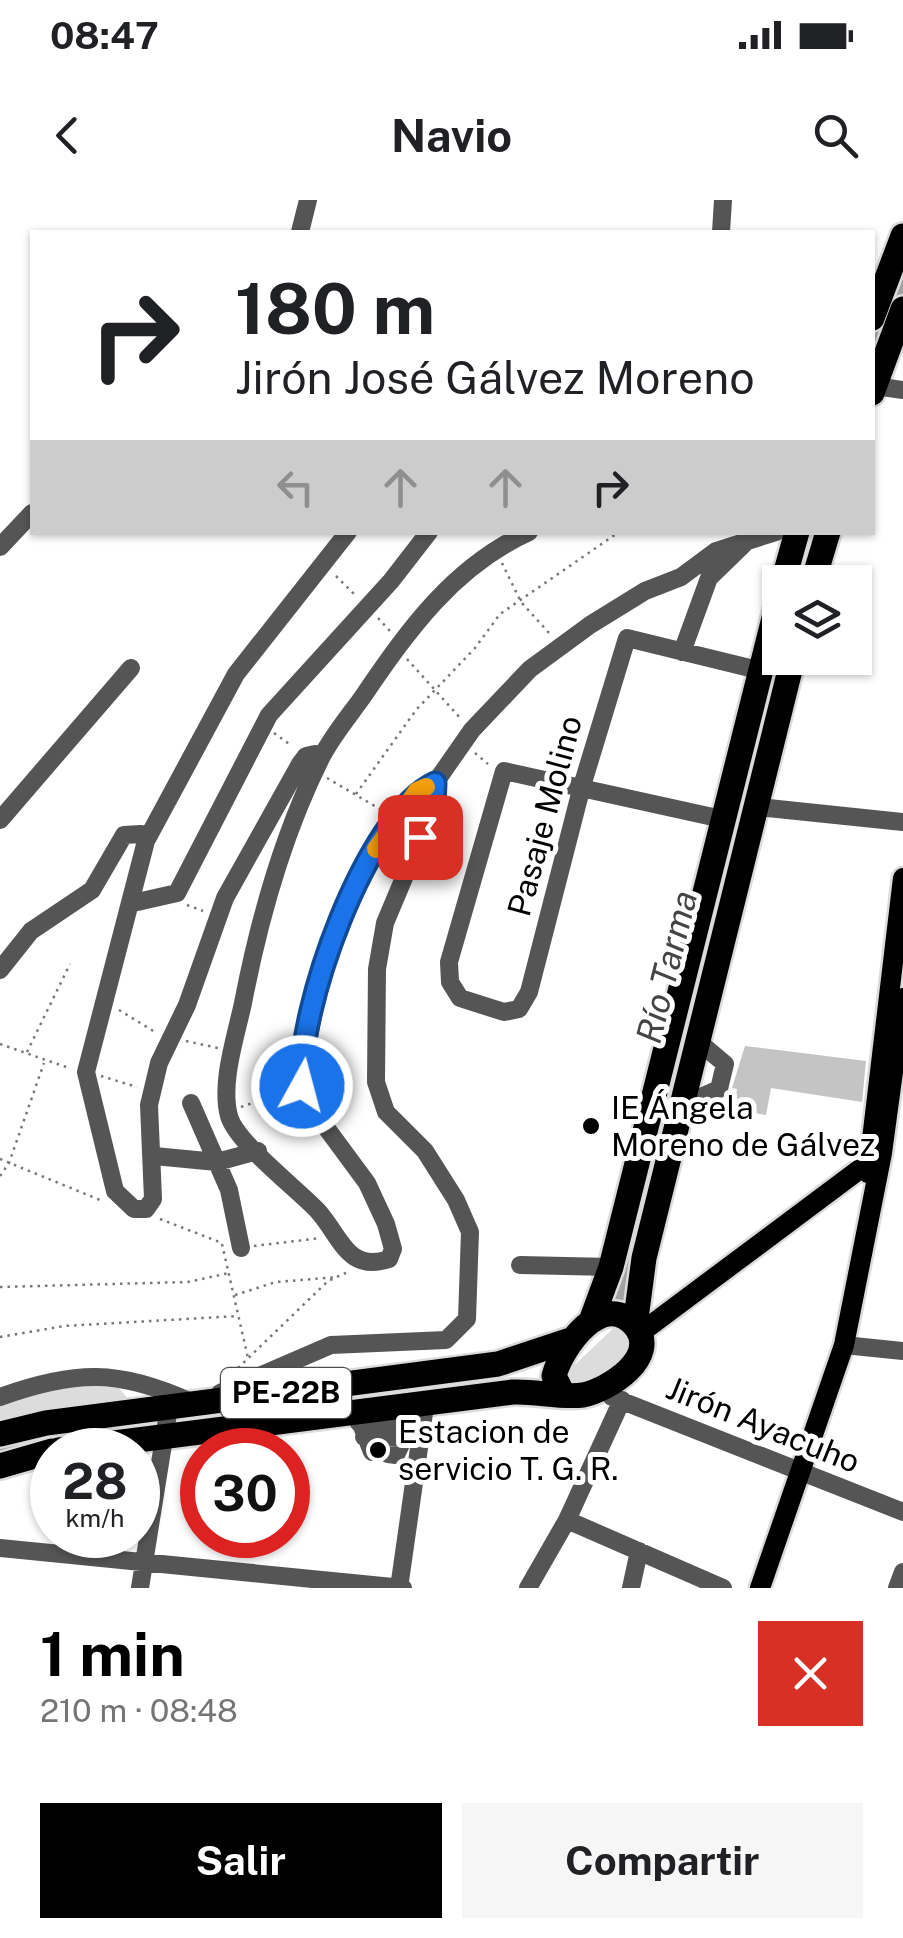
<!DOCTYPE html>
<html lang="es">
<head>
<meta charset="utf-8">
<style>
	body { margin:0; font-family:"Public Sans",sans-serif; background:#f6f6f6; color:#202124; height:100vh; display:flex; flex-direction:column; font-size:38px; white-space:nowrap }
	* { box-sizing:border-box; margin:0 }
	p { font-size:32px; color:#757577 }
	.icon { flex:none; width:55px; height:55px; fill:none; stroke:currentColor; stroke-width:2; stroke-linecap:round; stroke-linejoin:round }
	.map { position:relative; height:1388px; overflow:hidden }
	.side { display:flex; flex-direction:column; background:#fff; flex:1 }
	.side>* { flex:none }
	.guide { position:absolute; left:30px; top:30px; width:845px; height:305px; border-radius:0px; box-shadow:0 2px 8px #0004; background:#fff; color:#202124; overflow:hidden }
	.tools { position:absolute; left:762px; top:365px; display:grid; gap:20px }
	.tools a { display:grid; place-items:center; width:110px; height:110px; border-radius:0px; background:#fff; box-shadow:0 2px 8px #0004; font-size:50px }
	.speed { position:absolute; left:30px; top:1228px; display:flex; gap:20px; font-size:50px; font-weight:700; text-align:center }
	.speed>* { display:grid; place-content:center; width:130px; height:130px; border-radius:50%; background:#fff; box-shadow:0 2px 8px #0004; line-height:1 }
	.speed small { font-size:25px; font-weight:400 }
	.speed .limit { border:15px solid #d22; background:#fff; color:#111 }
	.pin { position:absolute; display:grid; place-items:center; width:85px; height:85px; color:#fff; margin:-42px; border-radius:20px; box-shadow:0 5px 15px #0006 }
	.me { position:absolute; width:110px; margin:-55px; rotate:7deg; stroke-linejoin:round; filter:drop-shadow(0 0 8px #0008) }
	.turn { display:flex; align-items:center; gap:35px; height:210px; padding:0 40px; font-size:45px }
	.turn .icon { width:130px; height:130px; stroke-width:2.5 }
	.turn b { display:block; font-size:70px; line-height:85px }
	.lanes { display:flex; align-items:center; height:95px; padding:0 40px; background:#0003; justify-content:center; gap:50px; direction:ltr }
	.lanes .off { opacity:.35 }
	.round { display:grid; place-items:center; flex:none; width:105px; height:105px; border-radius:0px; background:#f6f6f6 }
	.summary { display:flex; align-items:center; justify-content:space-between; height:170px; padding:0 40px }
	h1 { font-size:60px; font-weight:700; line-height:75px; color:#000 }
	.button { display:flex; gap:20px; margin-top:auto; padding:20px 40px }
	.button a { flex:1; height:115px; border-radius:0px; background:#000; color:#fff; font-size:40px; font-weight:700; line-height:115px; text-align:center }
	.button a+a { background:#f6f6f6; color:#202124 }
	.status { display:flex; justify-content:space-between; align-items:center; height:70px; padding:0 50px; background:#fff; direction:ltr }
	.status svg { height:28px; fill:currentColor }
	header { display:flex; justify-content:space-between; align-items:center; height:130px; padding:0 40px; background:#fff; font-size:45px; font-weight:700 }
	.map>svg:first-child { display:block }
	.green { fill:#dcdcdc }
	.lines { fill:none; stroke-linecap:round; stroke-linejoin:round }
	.river { stroke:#a3a3a3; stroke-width:22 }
	.building { fill:#c4c4c4 }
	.major-casing { stroke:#dbdbdb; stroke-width:25 }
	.highway-casing { stroke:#dbdbdb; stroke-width:30 }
	.path { stroke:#777; stroke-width:2.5; stroke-dasharray:2.5 5; stroke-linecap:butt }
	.minor { stroke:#555; stroke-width:18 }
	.major { stroke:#000; stroke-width:20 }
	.highway { stroke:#000; stroke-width:25 }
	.route-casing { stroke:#114b97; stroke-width:25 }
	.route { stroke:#1a73e8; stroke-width:18 }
	.slow { stroke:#f59e0b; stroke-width:18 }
	.poi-dot { fill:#000; stroke:#fff; stroke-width:4 }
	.labels { text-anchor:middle; stroke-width:10; stroke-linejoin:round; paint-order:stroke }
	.shield { fill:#fff; stroke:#4c4c4c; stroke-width:2.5 }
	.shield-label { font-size:30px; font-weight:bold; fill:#000 }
	.street-label { font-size:32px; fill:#000; stroke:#fff }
	.poi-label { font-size:32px; fill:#000; stroke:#fff; text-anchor:start }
	.water-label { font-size:35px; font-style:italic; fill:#444; stroke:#fff }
</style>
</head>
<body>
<div class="status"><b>08:47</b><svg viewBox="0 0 49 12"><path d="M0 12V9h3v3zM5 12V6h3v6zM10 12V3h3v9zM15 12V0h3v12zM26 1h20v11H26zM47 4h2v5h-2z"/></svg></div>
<header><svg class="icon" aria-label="back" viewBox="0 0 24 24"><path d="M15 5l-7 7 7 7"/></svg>Navio<svg class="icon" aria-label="search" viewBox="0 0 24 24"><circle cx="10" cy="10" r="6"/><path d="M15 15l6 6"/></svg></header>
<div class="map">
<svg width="903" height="1388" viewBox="0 0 903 1388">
	<rect width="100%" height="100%" fill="#fff"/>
	<path class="green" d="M618 1124 631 1140C624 1165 592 1181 567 1187L568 1171Z
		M82 1185 119 1188 129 1200 0 1223V1199Z"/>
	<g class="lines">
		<path class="river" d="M872 155 903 73
			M799 382 813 332
			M614 1095 624 1079 637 1035 780 453
			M0 1248 145 1225"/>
	</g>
	<path class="building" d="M745 846 866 861 862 902 771 888 766 915 733 909 737 889 732 888Z"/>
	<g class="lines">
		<defs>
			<path id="major" d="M868 973 903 678
				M639 1134 872 960
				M760 1388 844 1145 882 953 903 798"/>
			<path id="highway" d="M872 118 903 36
				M872 193 903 109
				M783 382 797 332
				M813 382 828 332
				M591 1121 611 1067 780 394
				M635 1126 644 1058 793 458
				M0 1234 46 1223 498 1164 570 1140
				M59 1250 513 1192C536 1191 561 1198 583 1195 608 1190 661 1157 635 1126 603 1088 561 1148 554 1176L563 1194
				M0 1266 52 1251"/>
		</defs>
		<use href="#major" class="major-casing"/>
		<use href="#highway" class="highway-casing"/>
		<path class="path" d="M502 363 521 402 550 434
			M336 376 355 395
			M378 418 390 431
			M407 459 462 520
			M274 533 292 546
			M475 553 488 564
			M327 578 385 612
			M356 594 416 510 475 448 500 414 619 332
			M187 705 203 711
			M119 810 155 832
			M186 841 218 848
			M0 844 69 868
			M27 852 70 764
			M101 876 137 887
			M241 907 290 890
			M0 959 100 1000
			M0 976 9 963 44 863
			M160 1019 222 1043
			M222 1044 248 1158
			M254 1046 321 1038
			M0 1087 188 1082 229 1073
			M235 1095 276 1082 338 1077
			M0 1137 64 1126 238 1116
			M238 1168 328 1081 348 1072"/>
		<path class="minor" d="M300 32 308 0
			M721 32 723 0
			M875 186 903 190
			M529 332C454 366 409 429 364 495 350 515 332 536 321 558 283 634 259 720 243 803 236 836 220 883 229 916 236 942 296 988 317 1010 341 1036 347 1073 389 1059L393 1049 386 1024 367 983 305 899 301 875 326 752 362 669 417 591 435 583 472 530 530 469 590 425 645 391 681 377 716 351 776 332
			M0 347 32 313
			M682 452 709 378 745 343
			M319 560 315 554 306 556 300 564 225 698 187 805 159 863 149 905 153 999 146 1009H134L115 991 86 872 146 641 236 474 348 332
			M758 607 903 622
			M722 619 504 571 449 762 450 782 460 798 504 812 519 809 529 792 582 586 627 438 758 470
			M0 620 131 468
			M133 703 177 693 269 515 391 381 429 332
			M0 770 31 731 92 690 124 635 141 634 146 641
			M191 903 229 990 241 1048
			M683 905 719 889 725 864 699 842
			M154 956 217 962 258 951
			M520 1065 611 1067
			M844 1145 903 1151
			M605 1187 612 1197 903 1312
			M220 1193 331 1145 446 1140 467 1119 470 1032 456 1000 425 951 386 912 376 882 377 769 385 723 435 604V583
			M0 1197C75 1170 119 1169 191 1202
			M357 1214 372 1252
			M359 1223 411 1221
			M364 1237 403 1238
			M388 1254 396 1255 419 1206
			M567 1320 723 1388
			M0 1348 403 1388
			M140 1388 169 1207
			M399 1388 425 1206
			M528 1388 567 1320 622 1200
			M631 1388 639 1351
			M897 1388 903 1372"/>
		<use href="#major" class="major"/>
		<use href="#highway" class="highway"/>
	</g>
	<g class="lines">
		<defs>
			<path id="route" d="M302 886C296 813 366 615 435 583L434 604 420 637"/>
		</defs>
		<use href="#route" class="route-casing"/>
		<use href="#route" class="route"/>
		<path class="slow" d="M376 649 417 591 426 587"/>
	</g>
	<g class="poi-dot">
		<circle cx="591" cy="926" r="10"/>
		<circle cx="378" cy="1250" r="10"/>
	</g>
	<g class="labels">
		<rect class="shield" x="221" y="1168" width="130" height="50" rx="8"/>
		<g class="shield-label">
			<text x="286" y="1203">PE-22B</text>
		</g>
		<g class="street-label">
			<text transform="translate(545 616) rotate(-75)" y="11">Pasaje Molino</text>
			<text transform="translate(763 1225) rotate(22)" y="11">Jirón Ayacuho</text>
		</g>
		<g class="poi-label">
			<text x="611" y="919">IE Ángela<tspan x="611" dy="37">Moreno de Gálvez</tspan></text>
			<text x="398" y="1243">Estacion de<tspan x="398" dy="37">servicio T. G. R.</tspan></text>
		</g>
		<g class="water-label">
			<text transform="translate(667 767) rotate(-76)" y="12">Río Tarma</text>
		</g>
	</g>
</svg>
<div class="tools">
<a><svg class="icon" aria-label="layers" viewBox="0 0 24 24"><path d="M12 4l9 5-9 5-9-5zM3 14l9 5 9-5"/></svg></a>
</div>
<div class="speed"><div>28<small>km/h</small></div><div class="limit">30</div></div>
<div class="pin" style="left:420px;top:637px;background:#d93025"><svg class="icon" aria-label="arrive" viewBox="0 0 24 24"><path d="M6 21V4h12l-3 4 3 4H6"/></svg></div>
<svg class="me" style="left:302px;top:886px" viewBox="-20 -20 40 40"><circle r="17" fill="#1a73e8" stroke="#fff" stroke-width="3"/><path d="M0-11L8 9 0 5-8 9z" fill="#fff"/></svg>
<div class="guide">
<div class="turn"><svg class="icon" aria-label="right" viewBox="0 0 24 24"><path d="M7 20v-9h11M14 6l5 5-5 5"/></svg><div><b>180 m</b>Jirón José Gálvez Moreno</div></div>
<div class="lanes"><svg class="icon off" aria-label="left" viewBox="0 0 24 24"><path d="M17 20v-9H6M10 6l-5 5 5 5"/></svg><svg class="icon off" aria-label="ahead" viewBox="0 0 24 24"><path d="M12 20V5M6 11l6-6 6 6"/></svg><svg class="icon off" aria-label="ahead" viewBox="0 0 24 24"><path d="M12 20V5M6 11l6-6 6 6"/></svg><svg class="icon" aria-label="right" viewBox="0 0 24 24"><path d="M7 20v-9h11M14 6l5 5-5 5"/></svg></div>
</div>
</div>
<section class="side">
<div class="summary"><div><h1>1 min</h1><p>210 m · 08:48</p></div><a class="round" style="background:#d93025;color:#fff"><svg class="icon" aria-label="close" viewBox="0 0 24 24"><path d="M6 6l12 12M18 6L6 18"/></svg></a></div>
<div class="button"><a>Salir</a><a>Compartir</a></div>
</section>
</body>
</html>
